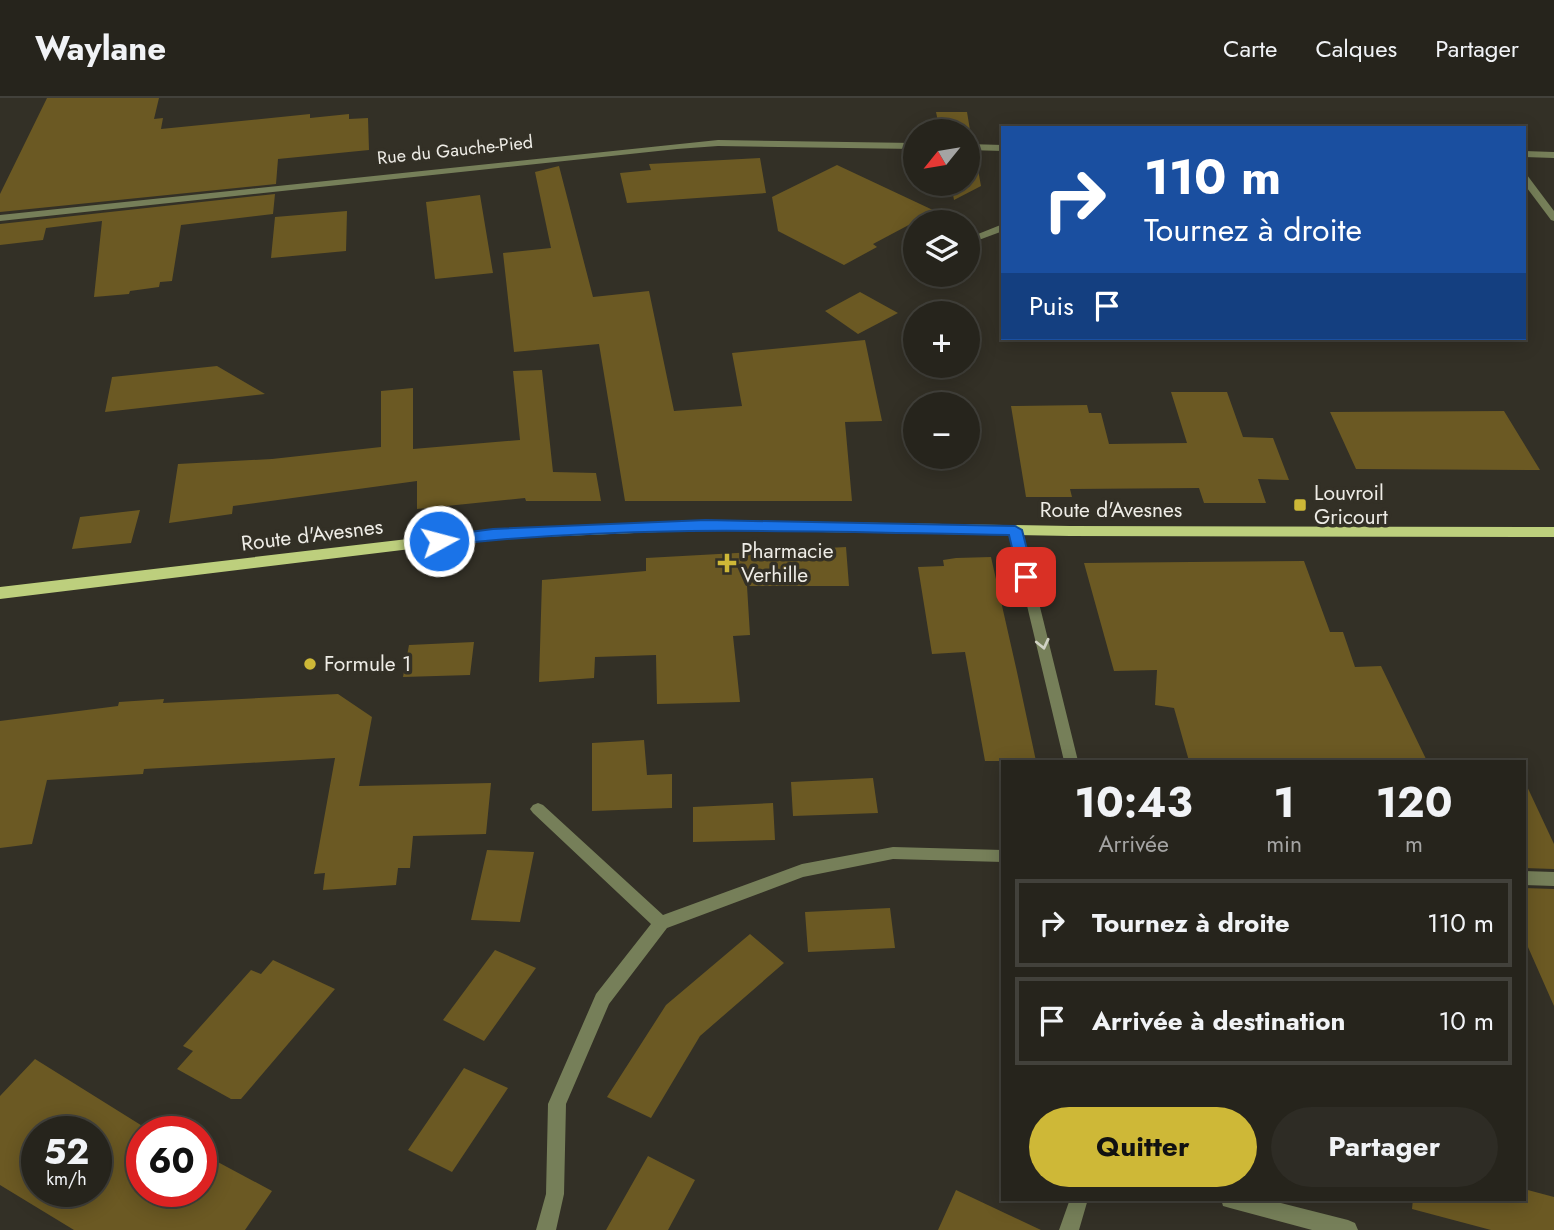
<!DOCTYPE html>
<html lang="fr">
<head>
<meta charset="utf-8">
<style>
	body { margin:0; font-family:Jost,sans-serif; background:#2e2c25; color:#f1f3f6; height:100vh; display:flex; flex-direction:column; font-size:26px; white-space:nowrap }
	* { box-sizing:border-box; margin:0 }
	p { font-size:23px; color:#a4a4a3 }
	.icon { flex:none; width:38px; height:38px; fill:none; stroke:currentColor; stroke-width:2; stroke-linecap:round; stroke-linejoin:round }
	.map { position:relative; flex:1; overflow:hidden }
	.side { position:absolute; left:1001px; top:662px; width:525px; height:441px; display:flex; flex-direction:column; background:#26241c; border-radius:0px; box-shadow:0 4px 18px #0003,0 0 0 2px #42413b }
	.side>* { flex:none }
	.top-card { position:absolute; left:1001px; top:28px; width:525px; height:214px; border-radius:0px; box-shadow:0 4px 18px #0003,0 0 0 2px #42413b; background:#1a4fa0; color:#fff; overflow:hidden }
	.needle { width:46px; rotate:240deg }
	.buttons { position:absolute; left:903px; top:21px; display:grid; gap:14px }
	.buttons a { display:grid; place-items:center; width:77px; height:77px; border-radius:50%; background:#26241c; box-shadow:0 4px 18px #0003,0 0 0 2px #42413b; font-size:35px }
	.speed { position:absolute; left:21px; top:1018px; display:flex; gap:14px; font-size:35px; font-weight:700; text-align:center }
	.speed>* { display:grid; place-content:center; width:91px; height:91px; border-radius:50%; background:#26241c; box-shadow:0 4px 18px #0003,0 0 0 2px #42413b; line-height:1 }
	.speed small { font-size:18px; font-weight:400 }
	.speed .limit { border:10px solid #d22; background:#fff; color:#111 }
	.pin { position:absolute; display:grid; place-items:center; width:60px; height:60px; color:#fff; margin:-30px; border-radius:14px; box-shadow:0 4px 10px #0006 }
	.me { position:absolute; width:77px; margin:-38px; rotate:83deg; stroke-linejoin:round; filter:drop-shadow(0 0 5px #0008) }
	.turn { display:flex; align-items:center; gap:24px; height:147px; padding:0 28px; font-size:32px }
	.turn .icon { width:91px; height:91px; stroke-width:2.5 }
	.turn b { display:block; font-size:49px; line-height:60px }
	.then { display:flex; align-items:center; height:66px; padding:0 28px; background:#0003; gap:14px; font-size:26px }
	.eta { display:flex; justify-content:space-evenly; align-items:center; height:119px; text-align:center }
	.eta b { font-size:42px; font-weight:700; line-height:49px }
	.primary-button { display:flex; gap:14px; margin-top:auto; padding:14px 28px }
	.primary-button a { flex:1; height:80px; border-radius:42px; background:#ceb837; color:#111; font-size:28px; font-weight:700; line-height:80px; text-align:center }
	.primary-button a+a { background:#2e2c25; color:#f1f3f6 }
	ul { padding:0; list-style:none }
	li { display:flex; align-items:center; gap:21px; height:88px; margin:0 14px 10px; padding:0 14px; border:4px solid #42413b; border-radius:0px }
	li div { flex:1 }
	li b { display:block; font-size:26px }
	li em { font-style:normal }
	header { display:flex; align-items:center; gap:42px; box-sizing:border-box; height:98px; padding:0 35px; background:#26241c; border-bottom:2px solid #42413b }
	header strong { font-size:33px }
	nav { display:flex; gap:38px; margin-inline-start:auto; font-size:24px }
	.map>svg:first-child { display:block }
	.building { fill:#6b5923; fill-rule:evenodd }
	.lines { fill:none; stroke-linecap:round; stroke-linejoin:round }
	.street { fill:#767f59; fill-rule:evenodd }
	.primary { fill:#bdcf7d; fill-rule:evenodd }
	.oneway { stroke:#d0d1c3 }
	.route { fill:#1a73e8; stroke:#114b97; stroke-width:2 }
	.poi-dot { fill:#ceb837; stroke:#333026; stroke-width:2.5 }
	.labels { text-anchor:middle; stroke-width:7; stroke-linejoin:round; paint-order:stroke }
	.far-street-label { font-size:18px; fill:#eeece6; stroke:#333026 }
	.poi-label { font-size:21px; fill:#eeece6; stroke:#333026; text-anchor:start }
	.street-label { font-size:21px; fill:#eeece6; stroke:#333026 }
</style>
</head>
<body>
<header>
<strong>Waylane</strong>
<nav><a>Carte</a><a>Calques</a><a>Partager</a></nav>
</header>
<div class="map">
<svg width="1554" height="1132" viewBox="0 0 1554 1132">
	<rect width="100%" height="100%" fill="#333026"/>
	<path class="building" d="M47 0H159L154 21 163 20 161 31 310 16V20L349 16V21L368 20 369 52 278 61 276 86 0 114V96Z
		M936 14H967L972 44H968V33H940Z
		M968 55H975L981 88 954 102 951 86H968Z
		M760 60 766 95 627 105 620 75 651 72 649 66Z
		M837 67 935 113 873 146 877 149 844 167 778 133 772 99Z
		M559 68 593 199 649 193 674 313 742 308 732 255 865 242 882 323 845 324 852 403H625L599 246 514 254 503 155 551 150 535 74Z
		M275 96 273 116 181 127 172 183 160 184 159 189 130 193 129 196 94 199 102 123 46 130 43 142 0 147V126Z
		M480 97 493 175 435 181 426 104Z
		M347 113 346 153 271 160 275 119Z
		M860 194 898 215 858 236 825 213Z
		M217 268 265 296 105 314 112 279Z
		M542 272 553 374 596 375 601 403H526L525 400 417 411V383L233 408 232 416 169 425 178 366 272 361 381 349V293L413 290V351L520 342 513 273Z
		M1171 294H1227L1243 339 1273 340 1289 382 1258 381 1266 405H1204L1199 390 1070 391 1072 399H1026L1011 308 1087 307 1089 315H1101L1109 346 1187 345Z
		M1504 313 1540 372 1356 371 1330 314Z
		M140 412 131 445 72 451 80 419Z
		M846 449 849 488H747L750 537 733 538 740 604 657 606 656 557 595 559 594 580 539 584 542 482 646 473V460Z
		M991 459 1017 574 1036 663H985L965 554 932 556 918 469 944 468 943 462 956 460Z
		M1304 463 1330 534H1343L1355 569 1381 568 1426 661 1189 663 1174 610 1155 607 1157 572 1114 573 1084 465Z
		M474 544 470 577 403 579 409 547Z
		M338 596 372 619 359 688 491 685 486 736 413 738 410 770H398L396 787 323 792 325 775 314 776 335 660 144 671 143 676 47 682 32 746 0 750V623L118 608 119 604 164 601 163 605Z
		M644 642 647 677 672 676V710L592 713V645Z
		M873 680 878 715 793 718 791 684Z
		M1524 682 1554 746V771L1524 770Z
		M773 705 775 742 693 744V709Z
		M487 752 534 754 520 824 471 822Z
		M1524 790 1554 791V908L1524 840Z
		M890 810 895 850 808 854 805 814Z
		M750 836 784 865 700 938 651 1020 607 999 666 907Z
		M495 852 536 870 484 943 443 922Z
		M273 862 335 891 241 1001H231L177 971 193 953 183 948 251 872 261 876Z
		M35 961 152 1034H142V1094H201V1055L272 1093 245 1132H74L0 1087V998ZM37 1034H96V1094H37Z
		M464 970 508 990 452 1074 408 1052Z
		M648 1058 695 1082 668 1132H606Z
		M1524 1091 1554 1099V1132H1491L1412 1111 1413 1101H1524Z
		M956 1092 1041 1132H938Z"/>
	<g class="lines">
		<path class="street" d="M718 42 915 45V51L718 48 677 51 0 123V117Z
			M968 46 1003 47V53L968 52Z
			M1524 53 1554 54V60L1524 59Z
			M1524 76 1527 77 1554 113V123L1551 122 1524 86Z
			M1003 126V133L968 146V140Z
			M1015 428 1021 432 1078 663H1064L1009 432Z
			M538 705 543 707 663 817 802 766 893 749 1003 752V764L893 761 803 779 667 830 609 906 566 1006 564 1096 556 1132H536L546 1096 548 1006 596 896 651 826 533 715 530 711 533 707Z
			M1524 773 1554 774V788L1524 787Z
			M1070 1101H1088L1079 1132H1059Z
			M1221 1101H1265L1348 1122 1355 1125 1358 1132H1312L1230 1110 1223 1108Z"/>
		<path class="primary" d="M706 422 1070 428 1554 429V439L1070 438 706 432 493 441 0 501V489L493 431Z"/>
	</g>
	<defs><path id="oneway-chevron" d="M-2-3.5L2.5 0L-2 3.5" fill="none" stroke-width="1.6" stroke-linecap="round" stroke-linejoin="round" transform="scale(1.75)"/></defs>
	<use class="oneway" href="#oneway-chevron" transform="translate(1043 546) rotate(77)"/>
	<path class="route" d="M706 422 1015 428 1022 432 1034 479 1026 484 1019 479 1009 437C819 434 628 425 439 448L431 443 439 438 493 431Z"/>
	<g class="poi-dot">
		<rect x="1293" y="400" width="14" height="14" rx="3.5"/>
		<path d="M723.5 454.5h7v7h7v7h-7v7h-7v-7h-7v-7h7z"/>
		<circle cx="310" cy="566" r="7"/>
	</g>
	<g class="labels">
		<g class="far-street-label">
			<text transform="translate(455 52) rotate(-6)" y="6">Rue du Gauche-Pied</text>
		</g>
		<g class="poi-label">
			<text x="1314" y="402">Louvroil<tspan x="1314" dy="24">Gricourt</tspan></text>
			<text x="741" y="460">Pharmacie<tspan x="741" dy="24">Verhille</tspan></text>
			<text x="324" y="573">Formule 1</text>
		</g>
		<g class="street-label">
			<text x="1111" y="419">Route d'Avesnes</text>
			<text transform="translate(312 437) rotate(-7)" y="7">Route d'Avesnes</text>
		</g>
	</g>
</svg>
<div class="buttons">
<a><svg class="needle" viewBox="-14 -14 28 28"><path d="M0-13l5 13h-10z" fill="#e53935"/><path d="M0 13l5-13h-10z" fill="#a4a4a3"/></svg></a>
<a><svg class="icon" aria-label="layers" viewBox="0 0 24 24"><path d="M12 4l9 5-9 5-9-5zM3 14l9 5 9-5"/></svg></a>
<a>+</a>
<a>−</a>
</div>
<div class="speed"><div>52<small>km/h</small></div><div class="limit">60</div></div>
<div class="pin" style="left:1026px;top:479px;background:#d93025"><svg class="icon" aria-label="arrive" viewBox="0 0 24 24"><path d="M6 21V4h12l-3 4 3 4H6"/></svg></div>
<svg class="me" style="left:439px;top:443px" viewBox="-20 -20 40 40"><circle r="17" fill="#1a73e8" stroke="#fff" stroke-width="3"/><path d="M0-11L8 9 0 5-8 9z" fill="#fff"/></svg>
<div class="top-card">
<div class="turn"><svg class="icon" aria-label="right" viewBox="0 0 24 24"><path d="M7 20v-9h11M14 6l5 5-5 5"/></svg><div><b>110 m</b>Tournez à droite</div></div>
<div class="then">Puis<svg class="icon" aria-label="arrive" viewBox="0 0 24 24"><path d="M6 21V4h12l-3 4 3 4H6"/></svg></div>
</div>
<section class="side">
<div class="eta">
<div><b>10:43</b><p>Arrivée</p></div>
<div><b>1</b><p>min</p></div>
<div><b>120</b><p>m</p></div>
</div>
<ul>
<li><svg class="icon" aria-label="right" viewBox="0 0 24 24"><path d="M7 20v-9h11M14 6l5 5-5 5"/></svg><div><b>Tournez à droite</b></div><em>110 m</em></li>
<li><svg class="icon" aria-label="arrive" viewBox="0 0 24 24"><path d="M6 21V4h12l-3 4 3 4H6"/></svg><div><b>Arrivée à destination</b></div><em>10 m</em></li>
</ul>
<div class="primary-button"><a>Quitter</a><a>Partager</a></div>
</section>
</div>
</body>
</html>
